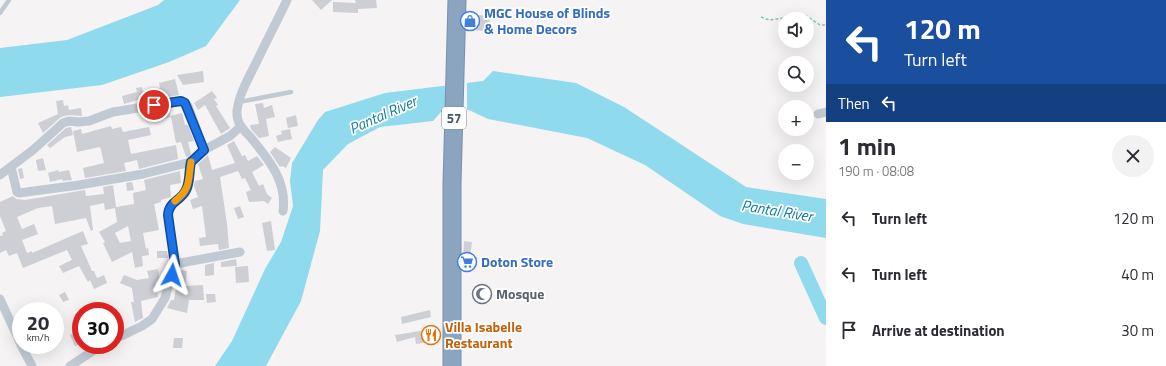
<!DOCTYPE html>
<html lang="en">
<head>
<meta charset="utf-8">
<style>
	body { margin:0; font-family:"Titillium Web",sans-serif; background:#f2f2f3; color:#2b2b33; height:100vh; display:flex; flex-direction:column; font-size:15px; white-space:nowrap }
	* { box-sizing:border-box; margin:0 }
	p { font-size:13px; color:#7c7c81 }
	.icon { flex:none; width:22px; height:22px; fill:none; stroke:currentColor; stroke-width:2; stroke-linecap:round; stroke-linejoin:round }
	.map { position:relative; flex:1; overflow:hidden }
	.side { display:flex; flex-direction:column; background:#fff; width:340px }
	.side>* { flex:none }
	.banner { background:#1a4fa0; color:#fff; overflow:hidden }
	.controls { position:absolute; left:778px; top:12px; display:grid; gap:8px }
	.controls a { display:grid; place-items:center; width:36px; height:36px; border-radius:50%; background:#fff; box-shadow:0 4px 16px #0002; font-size:20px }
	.speed { position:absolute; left:12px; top:302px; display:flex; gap:8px; font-size:20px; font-weight:700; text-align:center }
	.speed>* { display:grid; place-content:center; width:52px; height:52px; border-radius:50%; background:#fff; box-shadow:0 4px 16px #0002; line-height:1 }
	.speed small { font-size:10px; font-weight:400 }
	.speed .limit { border:6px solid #d22; background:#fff; color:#111 }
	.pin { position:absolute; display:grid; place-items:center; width:34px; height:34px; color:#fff; margin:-17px; border:2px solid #fff; border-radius:50%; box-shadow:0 1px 4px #0007 }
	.me { position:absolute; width:44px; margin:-22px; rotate:5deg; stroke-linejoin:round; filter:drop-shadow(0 0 3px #0008) }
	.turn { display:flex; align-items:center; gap:14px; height:84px; padding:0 12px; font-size:18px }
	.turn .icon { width:52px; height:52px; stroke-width:2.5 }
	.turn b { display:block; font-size:28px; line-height:34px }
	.then { display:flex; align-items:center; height:38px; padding:0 12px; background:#0003; gap:8px; font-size:15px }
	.round { display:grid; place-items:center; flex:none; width:42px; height:42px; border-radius:21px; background:#f2f2f3 }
	.head { display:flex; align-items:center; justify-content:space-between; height:68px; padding:0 12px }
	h1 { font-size:24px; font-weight:700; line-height:30px }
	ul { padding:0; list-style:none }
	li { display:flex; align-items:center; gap:12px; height:56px; padding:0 12px }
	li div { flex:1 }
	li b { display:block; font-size:15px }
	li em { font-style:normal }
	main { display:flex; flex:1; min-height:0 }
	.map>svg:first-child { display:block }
	.water { fill:#90daee }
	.pier { fill:#f5f3f3 }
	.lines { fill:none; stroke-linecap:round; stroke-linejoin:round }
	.river { stroke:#90daee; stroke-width:14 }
	.building { fill:#cdcfd5; fill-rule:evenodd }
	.highway-casing { stroke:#7690ad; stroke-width:19 }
	.path { stroke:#7ad0a6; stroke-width:1.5; stroke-dasharray:3 2; stroke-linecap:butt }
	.lane { stroke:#c1cad2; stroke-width:4.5 }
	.street { stroke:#c1cad2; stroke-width:9 }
	.highway { stroke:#8ba5c1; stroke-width:17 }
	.route-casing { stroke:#114b97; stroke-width:10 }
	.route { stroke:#1a73e8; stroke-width:7 }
	.slow { stroke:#f59e0b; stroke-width:7 }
	.labels { text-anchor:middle; stroke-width:3.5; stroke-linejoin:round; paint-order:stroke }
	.shield { fill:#fff; stroke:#808990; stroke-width:1 }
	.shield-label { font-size:13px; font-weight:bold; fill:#4a5661 }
	.shop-label { font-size:14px; font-weight:bold; fill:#366cbe; stroke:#fff; text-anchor:start }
	.worship-label { font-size:14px; font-weight:bold; fill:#5b616d; stroke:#fff; text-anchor:start }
	.food-label { font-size:14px; font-weight:bold; fill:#c56008; stroke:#fff; text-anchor:start }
	.water-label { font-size:15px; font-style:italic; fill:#0c7c9b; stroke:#fff }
</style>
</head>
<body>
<main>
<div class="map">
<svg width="826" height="366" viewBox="0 0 826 366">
	<rect width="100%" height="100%" fill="#f5f3f3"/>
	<path class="water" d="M164 0H240L206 46 169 62 102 85 0 97V48L67 40 158 5Z
		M493 71 576 83 624 107 746 187 826 199V238L743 224 720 216 645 165 587 138 488 119 469 110 441 112 433 121 380 127 348 144 323 170 320 231 301 301 266 366H215L232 341 265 269 281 242 293 206 290 181 292 163 318 120 325 112 385 93 483 81Z"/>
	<path class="pier" d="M467 81V112L446 114 445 84Z"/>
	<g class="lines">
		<path class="river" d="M801 263 826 318"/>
	</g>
	<path class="building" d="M312 0H332L321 10Z
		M355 0H376L377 8 358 9V13L333 12V2L356 3Z
		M468 14 490 16 489 31 467 30Z
		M203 71 204 82 183 85 177 75Z
		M175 79 179 95 167 97V94L149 99 148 97 124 104 122 96 137 92 136 88 142 87 143 92 160 88 159 83Z
		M212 91 217 98 214 99 218 105 216 106 230 128 221 134 205 105 198 110 194 103Z
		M63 100 64 106 68 105 69 110 81 108 82 116 69 115 61 117 43 133 38 123 58 114 56 101Z
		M263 103 264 108 272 105 275 117 266 119 269 136 259 138 251 129 250 125 259 124 255 104Z
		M169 110 170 116 182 113 185 125H188L194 141 188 142 191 154 188 157H186L181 142 176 143 171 117 159 120 158 112Z
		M296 115 298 126 288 128 286 118Z
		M111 126 112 129 121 127 123 132 149 127 151 135 128 140 131 154 176 145 178 159 139 169 137 160 124 163 126 171 85 178 83 168 104 163 101 150 100 147 77 152 73 131 81 129 82 134Z
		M71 127 73 135 65 137 50 148 47 145 66 128Z
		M290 129 292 139 278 142 276 136 282 134 281 131Z
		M234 141 242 156 245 155 248 161 257 156 264 165 252 172 259 186 263 184 267 194 272 198 268 204 264 201 249 202 246 192 251 190 245 178 242 179 238 171 220 177 227 224 229 248 219 250 218 244 200 246 199 238 206 237 202 206 193 209 190 200 198 197 194 186 195 181 203 179 198 164 208 155 212 170 235 163 227 145Z
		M275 147 291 158 286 168 282 166 280 167 270 152Z
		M43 158 46 170 38 171 36 160Z
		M22 168 24 178 20 179 18 169Z
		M58 170 59 172 69 170 72 180 63 181 62 179 50 182 48 173Z
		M180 171 181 183 170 185 171 197 161 200V202L154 204 159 230 143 233 146 249 148 248 149 255 142 256 143 266 135 268 132 252 112 262 103 243 105 242 99 232 117 222 115 208 105 210 104 203 90 206 93 230 91 231 86 218 55 224 52 206 38 208 17 217 22 229 34 224 38 234 22 240 27 253 32 251V253L83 231 88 244 81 246 92 271H94L97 278 104 275 107 283 94 289 90 280 88 282 79 266 63 273 59 266 72 260 67 250 23 268 17 253 9 256 6 250 0 253V236L3 235 2 233 6 231 0 216V202L13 196 16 199 25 200 85 190 86 196 104 194 103 187 113 185 116 207 134 204 133 193 146 190 144 180ZM128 226 131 241 120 243 115 233Z
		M132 182 134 190 127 191 126 183Z
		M240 206 244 217 238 219 234 208Z
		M271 221 275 250 267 251 262 223Z
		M464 241 472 242 470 257H477V265L463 266Z
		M157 251H167L168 258H157Z
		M236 259 237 266 221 267V262Z
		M214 263V275L205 276V265Z
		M248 266 249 282 236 283 235 267Z
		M158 269 160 281 156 282 158 297 141 301 143 318 135 322 131 302H134L132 288 120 283 124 275 137 280 149 278 147 271Z
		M179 270 187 271 185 286 203 285 204 300H189L187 313 167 308 171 300H174Z
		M478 288H487V300H477Z
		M65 292 69 300 63 302 59 295Z
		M206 294H215L216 302 207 303Z
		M430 310 431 317 402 324 401 317Z
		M433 329 435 341 416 344 415 337 397 342 395 335Z
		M81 330V344L75 346 70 335Z
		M174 338H183L182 348H173Z"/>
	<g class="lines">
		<defs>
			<path id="highway" d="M452 366V184L457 0"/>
		</defs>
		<use href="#highway" class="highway-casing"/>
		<path class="path" d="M761 17 769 20 805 15 820 25H826"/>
		<path class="lane" d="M0 13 9 0
			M239 102 291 92"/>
		<path class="street" d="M818 114 826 112
			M11 167 17 192 19 193 79 185 143 174 191 162 204 150 230 136 240 127
			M0 175 33 150 63 123 69 121 78 122 89 121 113 112 181 101 188 106 204 150
			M283 211C287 182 270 161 252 139 244 130 236 124 237 111 239 94 249 77 256 63 266 42 277 21 287 0
			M175 264 240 252
			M0 299 21 345
			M115 339 142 326 152 319 165 298 175 264 168 215C169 202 177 202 185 193 191 186 189 171 191 162
			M21 345 32 366
			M70 366 102 345"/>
		<use href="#highway" class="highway"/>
	</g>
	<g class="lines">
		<defs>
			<path id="route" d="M154 105 181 101 185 103 204 150 191 162C189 170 190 183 186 190 181 201 169 201 168 215L175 264 172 275"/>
		</defs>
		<use href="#route" class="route-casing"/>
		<use href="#route" class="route"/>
		<path class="slow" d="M175 201C191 189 188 180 191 162"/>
	</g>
	<defs>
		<symbol id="shop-ring" viewBox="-11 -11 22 22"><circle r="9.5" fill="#fff" stroke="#3f7fe0" stroke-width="1.5"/><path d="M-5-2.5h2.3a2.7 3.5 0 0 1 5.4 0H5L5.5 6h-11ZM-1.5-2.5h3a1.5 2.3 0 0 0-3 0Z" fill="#3f7fe0"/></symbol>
		<symbol id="supermarket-ring" viewBox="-11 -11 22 22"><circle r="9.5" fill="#fff" stroke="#3f7fe0" stroke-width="1.5"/><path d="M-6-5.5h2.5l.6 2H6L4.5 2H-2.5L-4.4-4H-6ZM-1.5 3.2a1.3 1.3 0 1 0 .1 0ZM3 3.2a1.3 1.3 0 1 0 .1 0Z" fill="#3f7fe0"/></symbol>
		<symbol id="mosque-ring" viewBox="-11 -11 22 22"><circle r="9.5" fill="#fff" stroke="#6b7280" stroke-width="1.5"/><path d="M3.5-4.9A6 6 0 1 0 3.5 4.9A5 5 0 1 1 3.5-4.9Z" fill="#6b7280"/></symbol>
		<symbol id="restaurant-ring" viewBox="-11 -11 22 22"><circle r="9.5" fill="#fff" stroke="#e8710a" stroke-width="1.5"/><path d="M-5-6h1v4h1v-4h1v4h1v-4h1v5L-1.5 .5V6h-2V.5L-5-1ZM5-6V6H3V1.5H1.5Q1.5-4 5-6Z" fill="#e8710a"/></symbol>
	</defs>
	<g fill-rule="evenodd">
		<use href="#shop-ring" x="459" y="10" width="22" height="22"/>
		<use href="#supermarket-ring" x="456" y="251" width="22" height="22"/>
		<use href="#mosque-ring" x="471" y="283" width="22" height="22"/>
		<use href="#restaurant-ring" x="420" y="324" width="22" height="22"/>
	</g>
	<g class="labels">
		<rect class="shield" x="442" y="107" width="24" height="22" rx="3"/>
		<g class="shield-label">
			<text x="454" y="123">57</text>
		</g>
		<g class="shop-label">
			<text x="484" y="18">MGC House of Blinds<tspan x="484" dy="16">&amp; Home Decors</tspan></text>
			<text x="481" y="267">Doton Store</text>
		</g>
		<g class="worship-label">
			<text x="496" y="299">Mosque</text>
		</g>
		<g class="food-label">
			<text x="445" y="332">Villa Isabelle<tspan x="445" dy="16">Restaurant</tspan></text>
		</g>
		<g class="water-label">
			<text transform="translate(383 115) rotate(-24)" y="5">Pantal River</text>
			<text transform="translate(777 211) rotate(9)" y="5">Pantal River</text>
		</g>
	</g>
</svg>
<div class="controls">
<a><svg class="icon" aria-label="sound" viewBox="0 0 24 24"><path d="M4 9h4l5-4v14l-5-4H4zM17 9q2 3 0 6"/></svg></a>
<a><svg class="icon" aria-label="search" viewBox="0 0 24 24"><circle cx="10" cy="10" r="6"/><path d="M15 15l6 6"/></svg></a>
<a>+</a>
<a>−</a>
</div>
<div class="speed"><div>20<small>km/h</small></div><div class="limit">30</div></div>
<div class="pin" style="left:154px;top:105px;background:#d93025"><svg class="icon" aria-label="arrive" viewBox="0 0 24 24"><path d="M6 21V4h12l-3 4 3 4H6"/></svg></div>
<svg class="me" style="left:172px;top:275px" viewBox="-20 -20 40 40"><path d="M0-17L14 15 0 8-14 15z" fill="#1a73e8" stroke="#fff" stroke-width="4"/></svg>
</div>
<section class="side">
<div class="banner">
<div class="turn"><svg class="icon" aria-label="left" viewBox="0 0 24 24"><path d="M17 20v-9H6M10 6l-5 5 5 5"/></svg><div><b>120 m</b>Turn left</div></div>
<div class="then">Then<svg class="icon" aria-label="left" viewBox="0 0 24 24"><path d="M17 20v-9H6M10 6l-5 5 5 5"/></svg></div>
</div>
<div class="head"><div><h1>1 min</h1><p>190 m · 08:08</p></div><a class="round"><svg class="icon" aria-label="close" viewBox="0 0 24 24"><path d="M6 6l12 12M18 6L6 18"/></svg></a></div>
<ul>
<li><svg class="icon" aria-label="left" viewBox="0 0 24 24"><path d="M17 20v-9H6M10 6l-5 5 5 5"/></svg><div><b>Turn left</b></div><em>120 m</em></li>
<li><svg class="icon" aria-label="left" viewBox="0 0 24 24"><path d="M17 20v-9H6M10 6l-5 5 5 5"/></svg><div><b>Turn left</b></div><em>40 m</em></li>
<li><svg class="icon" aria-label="arrive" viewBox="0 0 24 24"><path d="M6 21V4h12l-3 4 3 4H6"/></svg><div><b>Arrive at destination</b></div><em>30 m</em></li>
</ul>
</section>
</main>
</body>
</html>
